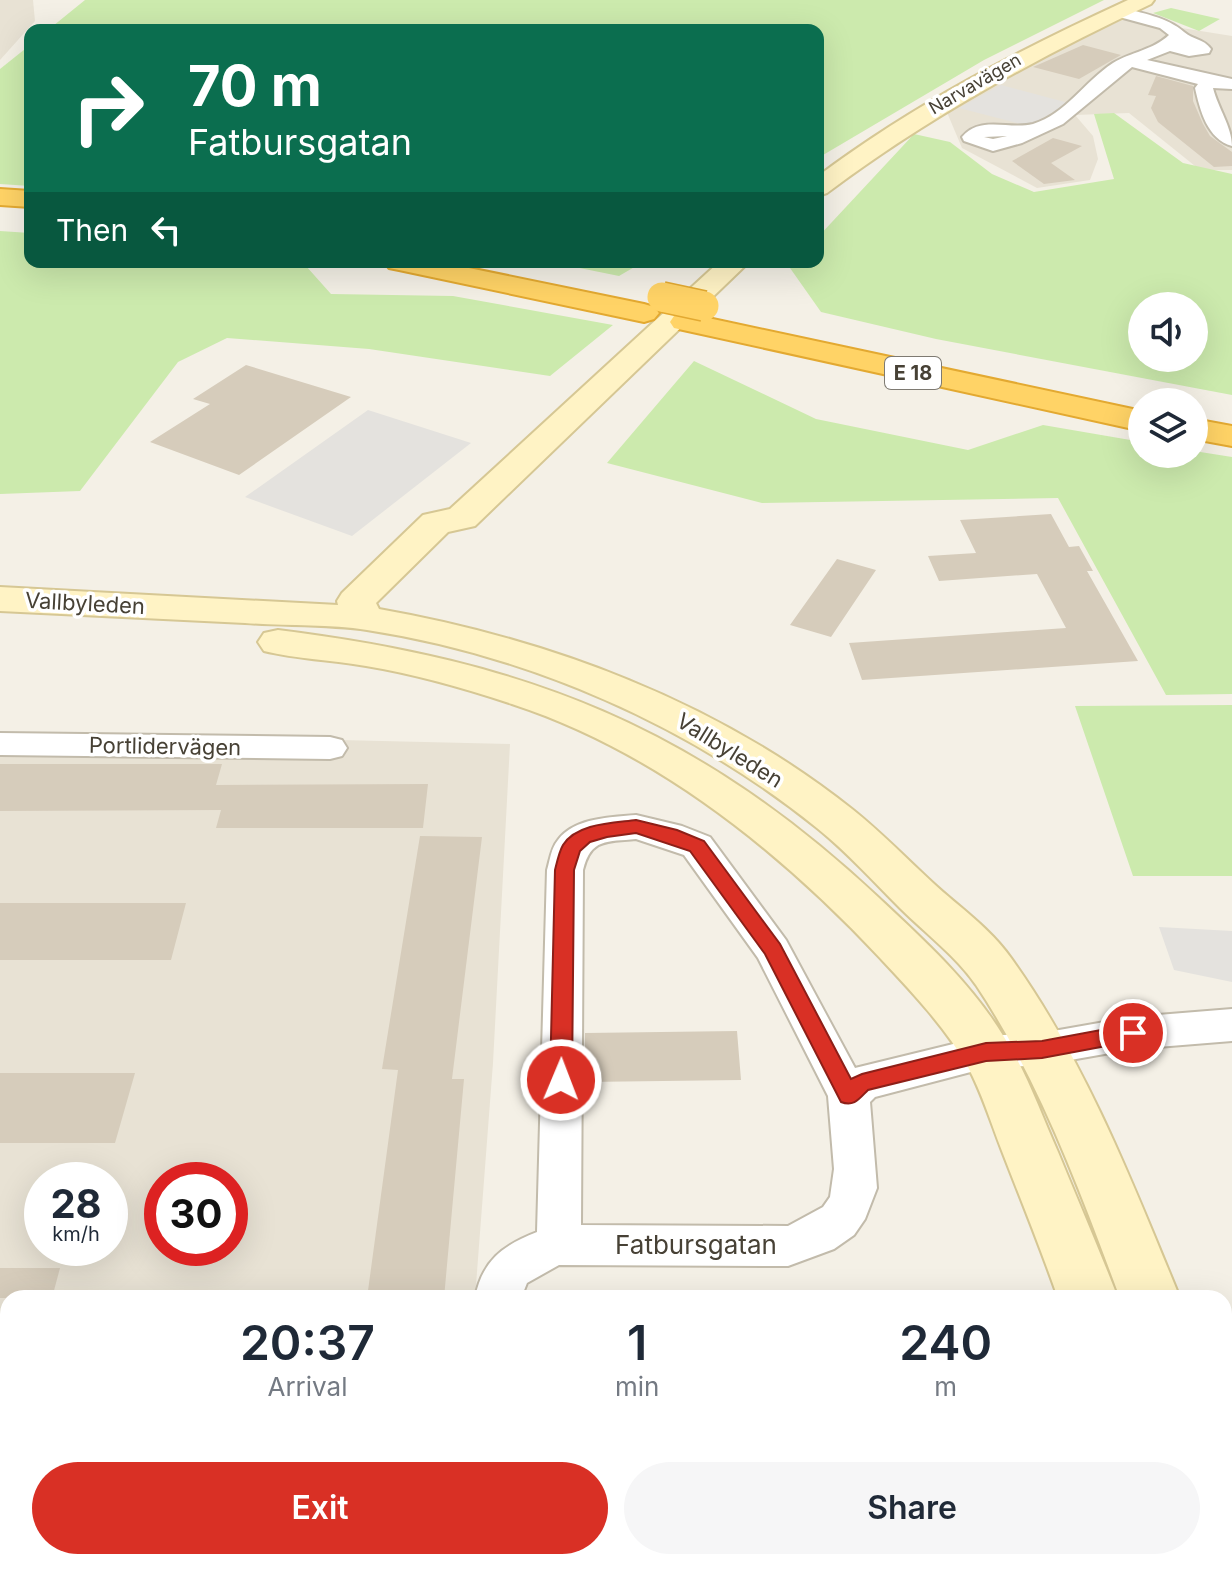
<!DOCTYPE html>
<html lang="en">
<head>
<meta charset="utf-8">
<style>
	body { margin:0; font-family:Inter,sans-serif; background:#f6f6f7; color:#1f2937; height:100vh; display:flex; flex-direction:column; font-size:30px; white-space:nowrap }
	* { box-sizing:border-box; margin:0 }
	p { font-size:26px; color:#747a83 }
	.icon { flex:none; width:44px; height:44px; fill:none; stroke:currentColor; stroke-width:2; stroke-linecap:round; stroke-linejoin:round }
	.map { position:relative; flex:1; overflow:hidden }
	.sheet { position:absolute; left:0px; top:1290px; width:1232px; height:280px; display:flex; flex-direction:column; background:#fff; border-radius:24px 24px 0 0; box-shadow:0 8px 32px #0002 }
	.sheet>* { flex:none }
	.guide { position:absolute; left:24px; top:24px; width:800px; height:244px; border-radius:16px; box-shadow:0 8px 32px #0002; background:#0b6e4f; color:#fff; overflow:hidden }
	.fabs { position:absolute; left:1128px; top:292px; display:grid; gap:16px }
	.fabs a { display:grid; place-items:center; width:80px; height:80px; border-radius:50%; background:#fff; box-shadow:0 8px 32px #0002; font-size:40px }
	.speed { position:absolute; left:24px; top:1162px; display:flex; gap:16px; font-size:40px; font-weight:700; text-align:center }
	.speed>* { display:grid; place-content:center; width:104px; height:104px; border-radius:50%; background:#fff; box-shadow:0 8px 32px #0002; line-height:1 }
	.speed small { font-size:20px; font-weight:400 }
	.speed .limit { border:12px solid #d22; background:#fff; color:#111 }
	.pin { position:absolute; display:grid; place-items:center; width:68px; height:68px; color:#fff; margin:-34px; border:4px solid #fff; border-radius:50%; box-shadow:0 2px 8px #0007 }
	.me { position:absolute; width:88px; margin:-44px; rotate:1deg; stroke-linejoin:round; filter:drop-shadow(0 0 6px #0008) }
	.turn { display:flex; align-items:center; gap:28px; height:168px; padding:0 32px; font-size:36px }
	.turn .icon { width:104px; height:104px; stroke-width:2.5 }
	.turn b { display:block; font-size:56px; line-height:68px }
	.then { display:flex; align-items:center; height:76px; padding:0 32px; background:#0003; gap:16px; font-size:30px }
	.eta { display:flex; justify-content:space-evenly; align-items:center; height:136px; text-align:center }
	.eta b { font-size:48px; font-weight:600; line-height:56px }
	.primary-button { display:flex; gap:16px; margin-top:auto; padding:16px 32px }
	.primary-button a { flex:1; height:92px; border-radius:48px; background:#d93025; color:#fff; font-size:32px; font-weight:600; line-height:92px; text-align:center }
	.primary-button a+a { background:#f6f6f7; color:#1f2937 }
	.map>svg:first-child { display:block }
	.residential { fill:#e8e2d4; fill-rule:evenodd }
	.green { fill:#cceaad; fill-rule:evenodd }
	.parking { fill:#e4e2de }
	.building { fill:#d6ccbb }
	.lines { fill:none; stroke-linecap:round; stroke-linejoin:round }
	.minor-casing { stroke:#c2bbab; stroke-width:4 }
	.secondary-casing { stroke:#d6c794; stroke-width:4 }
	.motorway-casing { stroke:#e3a931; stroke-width:4 }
	.minor { fill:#fff; fill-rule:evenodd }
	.secondary { fill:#fff3c5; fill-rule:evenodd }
	.motorway { fill:#ffd366; fill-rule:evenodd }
	.motorway-bridge-casing { stroke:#e3a931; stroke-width:32; stroke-linecap:butt }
	.motorway-bridge { stroke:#ffd366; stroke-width:29 }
	.route { fill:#d93025; stroke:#8d1f18; stroke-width:2 }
	.labels { text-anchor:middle; stroke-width:7; stroke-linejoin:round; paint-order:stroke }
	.far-street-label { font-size:18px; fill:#474135; stroke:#fff }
	.shield { fill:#fff; stroke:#7e7a72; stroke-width:2 }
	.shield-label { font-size:20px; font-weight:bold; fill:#474135 }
	.street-label { font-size:22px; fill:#474135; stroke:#fff }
	.near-street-label { font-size:26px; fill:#474135; stroke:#fff }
</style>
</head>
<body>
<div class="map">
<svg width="1232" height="1570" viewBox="0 0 1232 1570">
	<rect width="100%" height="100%" fill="#f4f0e6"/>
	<path class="residential" d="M0 0H33L35 21 0 60Z
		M1125 19 1232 36V170H1200L1129 113 1075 115 1093 136 1098 159 1090 180 1037 188 962 148 946 110 1084 36Z
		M0 732 510 744 493 1063 475 1298H8V1562H455L454 1570H0ZM42 1180H110V1248H42ZM162 1180H230V1248H162Z"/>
	<path class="green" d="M85 0H1104L984 60 818 158V30H48Z
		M1171 8 1220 19 1199 31 1153 13Z
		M30 45V186L0 184V69Z
		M1114 113 1183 163 1232 174V395L936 339 821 312 790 268 796 262H818V237L914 134 950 142 992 174 1034 192 1114 179 1094 114ZM1142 306H1194V358H1142Z
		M0 231 30 233V262H282L306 266 331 294 453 296 613 325 550 376 369 349 227 338 178 362 80 491 0 494Z
		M550 262H643L619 276Z
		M694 361 816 419 968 450 1043 425 1142 442V454H1194V451L1232 457V694L1166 695 1058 498 762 503 607 463Z
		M1232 705V876H1133L1075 706Z"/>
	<path class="parking" d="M1001 85 1069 103 1029 126 959 108Z
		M368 410 471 443 352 536 245 497Z
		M1159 927 1232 931V982L1174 970Z"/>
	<path class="building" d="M1083 45 1121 55 1079 79 1033 67Z
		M1156 76 1193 86V101L1203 124 1210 136 1232 152V166L1214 167 1158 122 1151 108 1156 96 1148 95Z
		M1053 138 1082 146 1051 163 1075 180 1044 184 1012 161Z
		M246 365 351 397 239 475 150 442 210 404 193 399Z
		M1051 514 1069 547 1079 546 1093 571H1087L1138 661 862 680 849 643 1066 628 1037 574 939 581 928 556 976 553 960 520Z
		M837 559 876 570 831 637 790 625Z
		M0 764H222L216 785 428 784 423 828H216L221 810 0 811Z
		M420 836 482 837 452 1079H464L444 1298H367L398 1070 382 1069Z
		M0 903H186L171 960H0Z
		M737 1031 741 1080 585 1082V1033Z
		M0 1073H135L115 1143H0Z
		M0 1268H60L52 1298H0Z"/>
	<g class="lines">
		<defs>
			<path id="minor" d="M1118 7C1142 13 1167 17 1184 32 1193 40 1203 38 1211 49L1209 53 1189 56 1170 51 1147 60 1232 79V89L1213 88C1218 108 1232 127 1232 146 1207 139 1200 110 1195 88L1198 84 1132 67 1063 124 1022 143 993 151 964 141 962 137C980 115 1009 130 1033 124 1066 114 1085 81 1113 63 1131 52 1153 50 1169 35L1160 28 1112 15 1110 12ZM1007 136 993 139 984 137Z
				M0 733 330 737 342 740 347 748 342 756 330 759 0 755Z
				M636 815 682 826 710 837 786 940 855 1068 986 1036 1042 1033 1133 1017 1232 1009V1041L1133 1049 1042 1065 986 1068 875 1097 870 1102 877 1188 865 1219 854 1235 834 1249 788 1266 559 1265 527 1283 521 1298H475C482 1261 503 1245 537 1232L547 870C550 860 551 848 558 840 574 818 611 817 636 815ZM636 839 684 855 758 958 828 1096 834 1169 830 1197 823 1207 788 1226 581 1225 583 870C591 838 607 842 636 839Z
				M0 1379H8V1427H0Z
				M459 1562H511L510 1570H458Z"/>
			<path id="secondary" d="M1128 0H1154L1151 4C1037 58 928 117 827 193L818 196V176C914 104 1019 50 1128 0Z
				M719 262H749L475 526 448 532 376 603 379 609C549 639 716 701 852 809 881 832 906 858 933 883 959 907 990 928 1011 958 1085 1061 1132 1181 1180 1298H1120C1080 1191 1040 1081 976 985 955 955 925 933 900 908 873 881 847 852 817 828 689 725 529 655 367 630 327 624 285 626 245 623 163 619 82 615 0 611V587L338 605 337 601 342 593 423 515 450 509Z
				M278 630C526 661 695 726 879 898 924 940 972 984 1004 1037 1027 1073 1041 1114 1058 1152 1078 1201 1099 1249 1118 1298H1058C1041 1249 1021 1200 1002 1151 991 1123 982 1093 968 1067 945 1027 912 992 881 959 779 850 656 751 512 704 464 688 415 674 366 666 332 660 297 659 264 651L258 642 264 633Z
				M1224 1452 1232 1456V1538L1224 1535Z
				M1152 1562H1220L1223 1570H1155Z"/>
			<path id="motorway" d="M0 189 30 191V207L0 205Z
				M385 262H440L644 304 654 307 659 313 654 319 644 322 399 270 389 268Z
				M685 313 1142 411V431L674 328 670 322 674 316Z
				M1194 419 1232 426V446L1194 439Z"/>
		</defs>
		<use href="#minor" class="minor-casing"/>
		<use href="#secondary" class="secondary-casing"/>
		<use href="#motorway" class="motorway-casing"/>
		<use href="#minor" class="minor"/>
		<use href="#secondary" class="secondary"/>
		<use href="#motorway" class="motorway"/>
		<defs>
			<path id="motorway-bridge" d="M662 297 704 306"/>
		</defs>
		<use href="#motorway-bridge" class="motorway-bridge-casing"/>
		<use href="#motorway-bridge" class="motorway-bridge"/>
	</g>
	<path class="route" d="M636 820 677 830 704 841 780 944 851 1079 862 1074 986 1043 1042 1041 1133 1024 1141 1027 1144 1033 1141 1039 1133 1041 1042 1058 986 1061 868 1090C859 1099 854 1107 841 1102L765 954 690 851 636 833 607 837 590 842 580 851 574 870 572 1080 569 1087 561 1089 553 1087 550 1080 555 870C557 862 559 852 563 845 577 823 614 823 636 820Z"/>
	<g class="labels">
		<g class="far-street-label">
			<text transform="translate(975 84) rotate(-30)" y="6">Narvavägen</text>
		</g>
		<rect class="shield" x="885" y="357" width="56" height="32" rx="6"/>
		<g class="shield-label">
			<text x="913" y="380">E 18</text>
		</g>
		<g class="street-label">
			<text transform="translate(85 603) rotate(3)" y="8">Vallbyleden</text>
			<text transform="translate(165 746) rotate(1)" y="8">Portlidervägen</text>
			<text transform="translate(730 750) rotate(32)" y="8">Vallbyleden</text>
		</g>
		<g class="near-street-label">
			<text x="696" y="1254">Fatbursgatan</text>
		</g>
	</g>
</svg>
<div class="fabs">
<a><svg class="icon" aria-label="sound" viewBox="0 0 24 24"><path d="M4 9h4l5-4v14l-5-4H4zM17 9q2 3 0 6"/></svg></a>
<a><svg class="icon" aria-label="layers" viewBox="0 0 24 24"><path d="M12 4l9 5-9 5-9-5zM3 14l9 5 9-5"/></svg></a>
</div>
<div class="speed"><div>28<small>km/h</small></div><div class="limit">30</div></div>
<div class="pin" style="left:1133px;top:1033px;background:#d93025"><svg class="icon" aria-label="arrive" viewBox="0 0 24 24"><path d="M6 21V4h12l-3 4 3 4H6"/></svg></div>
<svg class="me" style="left:561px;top:1080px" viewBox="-20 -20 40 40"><circle r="17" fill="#d93025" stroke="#fff" stroke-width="3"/><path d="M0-11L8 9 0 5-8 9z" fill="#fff"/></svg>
<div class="guide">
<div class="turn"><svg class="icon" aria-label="right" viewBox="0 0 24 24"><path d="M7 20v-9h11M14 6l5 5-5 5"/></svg><div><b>70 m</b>Fatbursgatan</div></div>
<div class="then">Then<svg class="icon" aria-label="left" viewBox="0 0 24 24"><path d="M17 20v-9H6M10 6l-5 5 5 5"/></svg></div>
</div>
<section class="sheet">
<div class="eta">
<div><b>20:37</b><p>Arrival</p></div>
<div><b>1</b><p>min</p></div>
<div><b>240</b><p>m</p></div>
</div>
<div class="primary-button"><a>Exit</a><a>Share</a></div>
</section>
</div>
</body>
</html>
